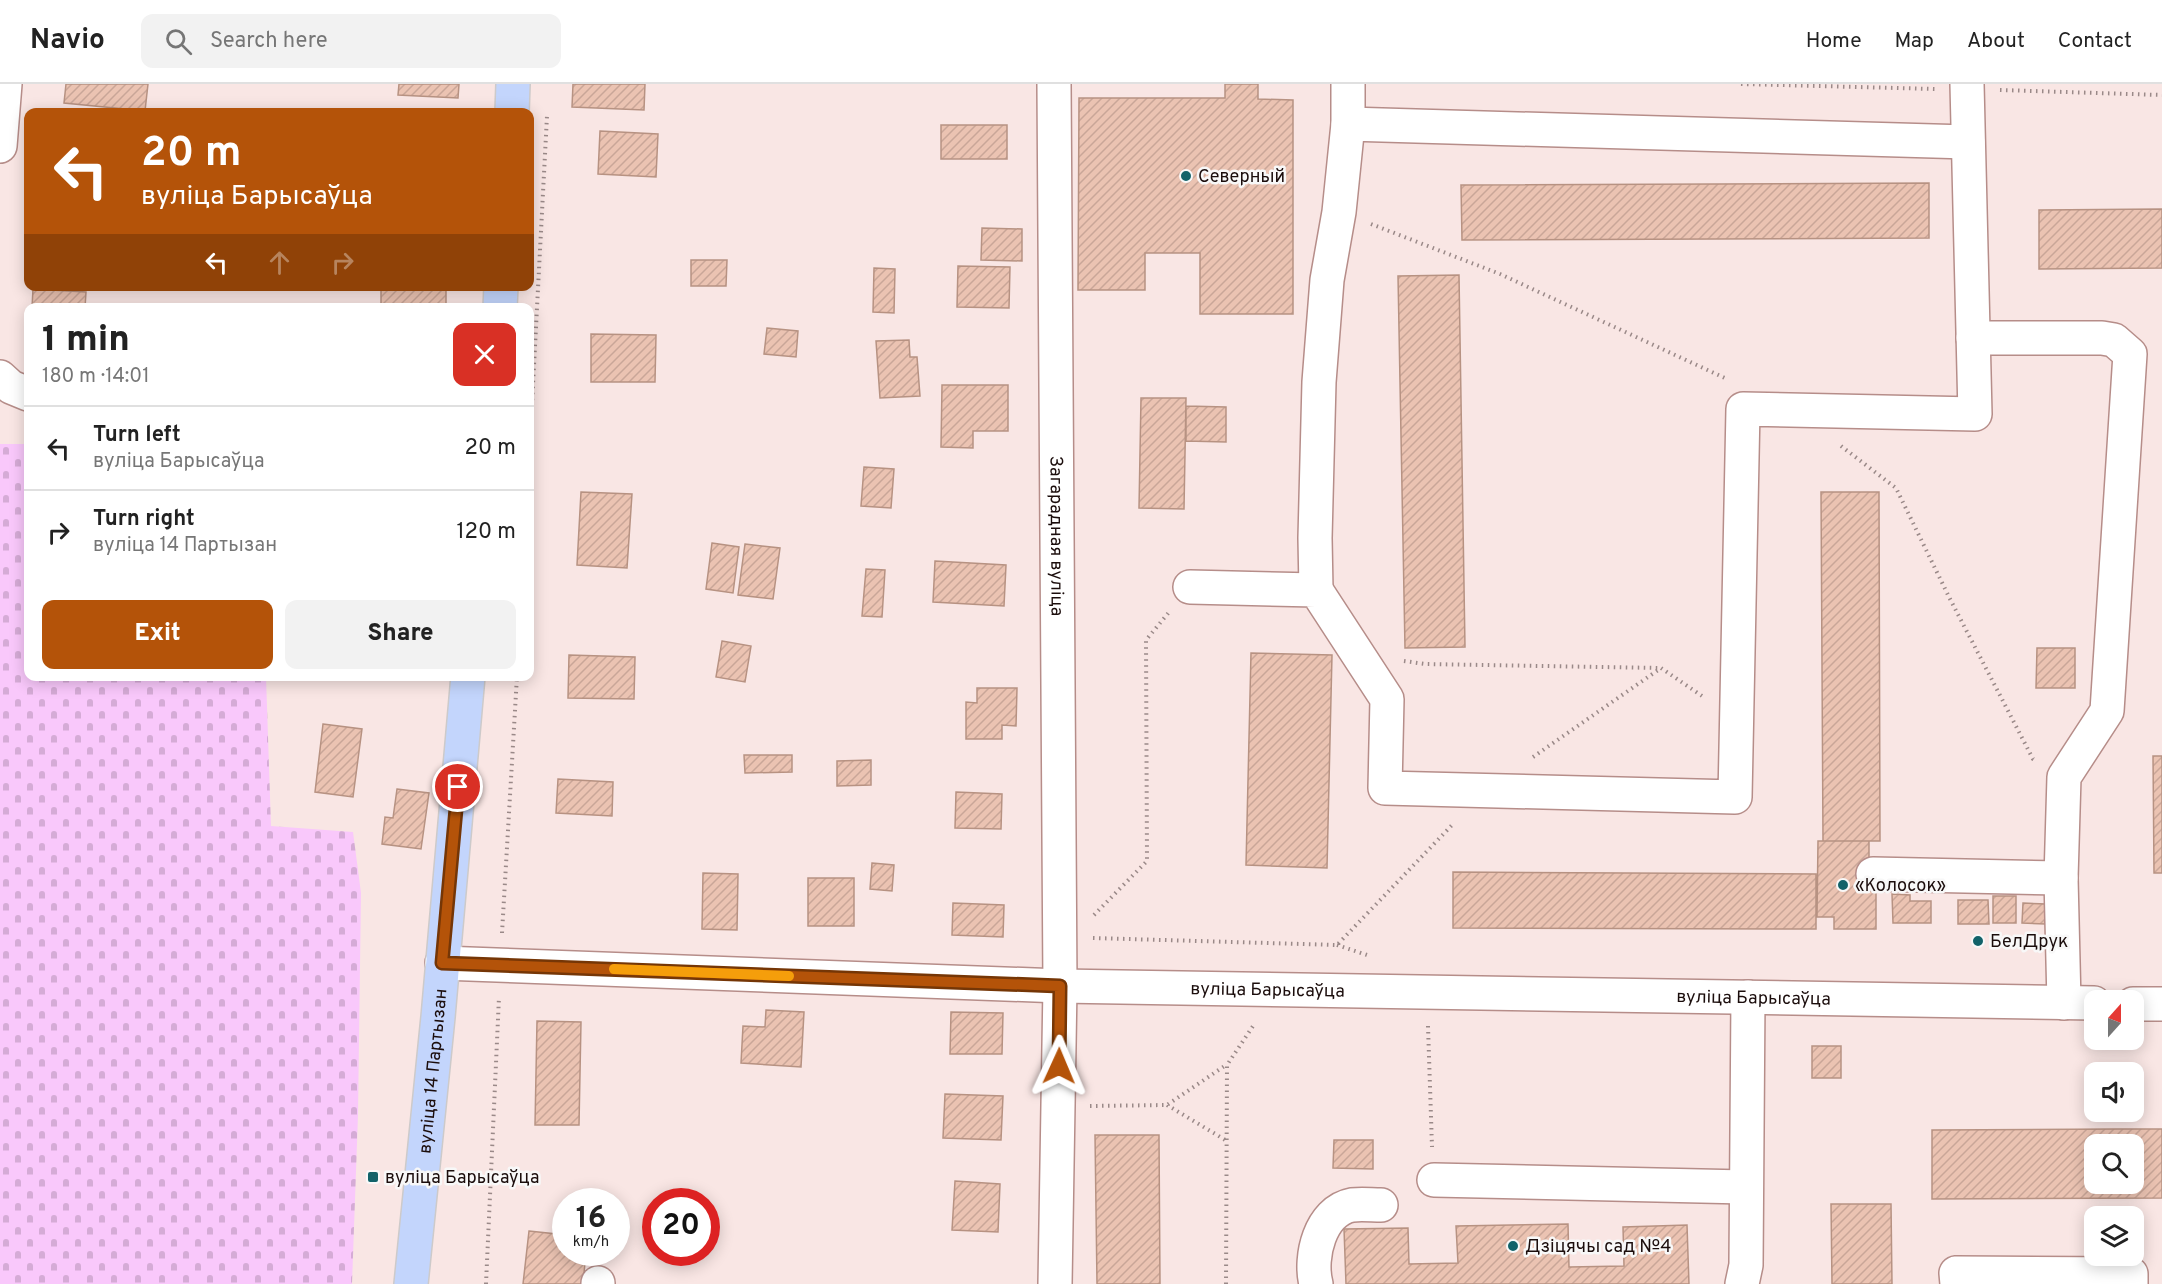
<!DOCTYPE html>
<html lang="en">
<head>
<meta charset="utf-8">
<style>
	body { margin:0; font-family:Overpass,sans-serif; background:#f2f2f2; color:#222; height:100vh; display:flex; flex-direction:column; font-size:22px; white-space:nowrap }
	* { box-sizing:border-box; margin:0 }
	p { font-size:20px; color:#767676 }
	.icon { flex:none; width:33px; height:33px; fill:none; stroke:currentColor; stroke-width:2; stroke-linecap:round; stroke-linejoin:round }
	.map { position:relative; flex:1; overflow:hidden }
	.panel { position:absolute; left:24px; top:219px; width:510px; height:378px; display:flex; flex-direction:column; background:#fff; border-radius:12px; box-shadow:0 3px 15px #0003 }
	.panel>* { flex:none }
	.hud { position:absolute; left:24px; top:24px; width:510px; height:183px; border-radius:12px; box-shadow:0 3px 15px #0003; background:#b45309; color:#fff; overflow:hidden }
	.needle { width:39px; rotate:21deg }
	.controls { position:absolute; left:2084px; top:906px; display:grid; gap:12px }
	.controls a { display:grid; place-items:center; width:60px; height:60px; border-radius:12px; background:#fff; box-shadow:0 3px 15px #0003; font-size:30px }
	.speed { position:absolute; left:552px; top:1104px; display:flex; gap:12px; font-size:30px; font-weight:700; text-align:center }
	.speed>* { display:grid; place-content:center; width:78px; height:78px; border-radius:50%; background:#fff; box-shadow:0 3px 15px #0003; line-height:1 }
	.speed small { font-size:15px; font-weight:400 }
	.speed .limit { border:9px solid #d22; background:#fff; color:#111 }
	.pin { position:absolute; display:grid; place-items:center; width:51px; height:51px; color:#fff; margin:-26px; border:3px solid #fff; border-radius:50%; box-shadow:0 2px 6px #0007 }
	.me { position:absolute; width:66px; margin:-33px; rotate:1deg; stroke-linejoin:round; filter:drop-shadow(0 0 4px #0008) }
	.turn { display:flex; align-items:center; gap:21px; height:126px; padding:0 18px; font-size:27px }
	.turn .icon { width:78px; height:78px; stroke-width:2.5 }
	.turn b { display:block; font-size:42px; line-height:51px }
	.lanes { display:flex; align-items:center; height:57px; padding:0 18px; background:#0003; justify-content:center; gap:30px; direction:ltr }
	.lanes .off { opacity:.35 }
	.round { display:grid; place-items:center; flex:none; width:63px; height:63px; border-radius:12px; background:#f2f2f2 }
	.summary { display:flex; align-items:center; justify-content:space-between; height:102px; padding:0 18px }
	h1 { font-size:36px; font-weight:800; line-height:45px }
	.primary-button { display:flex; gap:12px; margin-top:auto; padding:12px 18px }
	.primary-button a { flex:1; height:69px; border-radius:12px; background:#b45309; color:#fff; font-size:24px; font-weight:800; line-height:69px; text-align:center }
	.primary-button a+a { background:#f2f2f2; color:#222 }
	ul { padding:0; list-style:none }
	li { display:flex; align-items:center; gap:18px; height:84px; padding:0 18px; border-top:2px solid #e0e0e0 }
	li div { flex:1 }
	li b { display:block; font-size:22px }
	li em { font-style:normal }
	header { display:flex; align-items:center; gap:36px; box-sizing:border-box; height:84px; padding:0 30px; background:#fff; border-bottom:2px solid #e0e0e0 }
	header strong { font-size:28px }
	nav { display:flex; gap:33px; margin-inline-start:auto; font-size:21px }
	.search { width:420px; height:54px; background:#f2f2f2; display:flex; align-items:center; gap:15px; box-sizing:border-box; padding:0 21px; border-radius:12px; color:#767676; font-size:22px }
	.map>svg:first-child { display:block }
	.cemetery { fill:url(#cemetery-stones) }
	.building { fill:url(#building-hatch); stroke:#b79282; stroke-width:1.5; fill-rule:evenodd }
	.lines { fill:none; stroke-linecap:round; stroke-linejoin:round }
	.minor-casing { stroke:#b68d89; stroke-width:36 }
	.major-casing { stroke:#cdcaca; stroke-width:36 }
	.path { stroke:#9a8988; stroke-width:4; stroke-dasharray:1.5 4.5; stroke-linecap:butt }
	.minor { stroke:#fff; stroke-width:33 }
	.major { stroke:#c3d5fc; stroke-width:33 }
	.route-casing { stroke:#753606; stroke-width:15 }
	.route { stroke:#b45309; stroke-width:10 }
	.slow { stroke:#f59e0b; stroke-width:10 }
	.poi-dot { fill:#126269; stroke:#f8f8f8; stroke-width:2 }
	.labels { text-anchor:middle; stroke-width:5; stroke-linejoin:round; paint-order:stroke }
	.poi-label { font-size:18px; fill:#1b0d0c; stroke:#f8f8f8; text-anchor:start }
	.street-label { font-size:18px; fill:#1b0d0c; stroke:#f8f8f8 }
</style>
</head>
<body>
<header>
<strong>Navio</strong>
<div class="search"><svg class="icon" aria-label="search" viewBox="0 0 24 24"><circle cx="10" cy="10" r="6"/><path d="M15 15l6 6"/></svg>Search here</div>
<nav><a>Home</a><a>Map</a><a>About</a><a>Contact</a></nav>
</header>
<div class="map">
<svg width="2162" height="1200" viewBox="0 0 2162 1200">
	<defs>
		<pattern id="cemetery-stones" width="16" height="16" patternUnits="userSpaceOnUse" patternTransform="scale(1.5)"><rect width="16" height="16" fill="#f9c8fb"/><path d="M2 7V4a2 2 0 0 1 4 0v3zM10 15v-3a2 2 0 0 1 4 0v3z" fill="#d5abd6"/></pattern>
		<pattern id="building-hatch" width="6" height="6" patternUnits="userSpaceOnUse" patternTransform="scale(1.5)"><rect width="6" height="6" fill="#ebc3b2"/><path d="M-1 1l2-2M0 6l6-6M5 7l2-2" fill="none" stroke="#c9a698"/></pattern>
	</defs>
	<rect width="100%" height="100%" fill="#f9e6e4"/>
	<path class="cemetery" d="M0 360H28V592L266 593 271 742 353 748 361 809 358 1031 352 1200H0Z"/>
	<path class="building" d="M66 0H148L145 27 64 19Z
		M399 0H459L458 14 398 11Z
		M573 0H645L644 26 572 23Z
		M1225 0H1258V15L1293 16V230H1200V169H1145V206H1078L1079 14H1225Z
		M941 41H1007V75H941Z
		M600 47 658 50 656 93 598 90Z
		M1929 99V154L1462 156 1461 101Z
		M2162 125V184L2039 185V126Z
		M982 144 1022 145V177L981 176Z
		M691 176H727L726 202H691Z
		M958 182 1010 183 1009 224 957 223Z
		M874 184 895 185 894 229 873 228Z
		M1459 191 1465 563 1405 564 1398 192Z
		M381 202H446V221H381Z
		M33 205 86 208 85 224H32Z
		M767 244 798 247 796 273 764 270Z
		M591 250 656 251 655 298H591Z
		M909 256 910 273H917L920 312 880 314 876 257Z
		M942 301H1008V347H973V364L941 363Z
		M1141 314H1186L1184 425 1139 424Z
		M1186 322 1226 323V358L1186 357Z
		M864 383 894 385 891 424 861 422Z
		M581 408 632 410 627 484 577 481Z
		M1821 408H1879L1880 757H1823Z
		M712 459 739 463 733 509 706 505Z
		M745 460 780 464 773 515 738 511Z
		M935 477 1006 481 1004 522 933 518Z
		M866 485 885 486 882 533 862 532Z
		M722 557 751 562 745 598 716 593Z
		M2037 564H2075V604H2036Z
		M1251 569 1332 571 1327 784 1246 781Z
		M569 571 635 573 634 615 568 614Z
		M977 604H1017L1016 642 1002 641V655H966V618L977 619Z
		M323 640 362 645 353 713 315 708Z
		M744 671H792V688L745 689Z
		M2153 672H2162V789H2154Z
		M871 676V701L837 702V677Z
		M558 695 613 698 612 732 556 729Z
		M397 705 429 709 421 765 382 760 385 733 393 734Z
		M956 708 1002 710 1001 745 955 744Z
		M1818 757H1869V801H1876V845H1834V833H1817Z
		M872 779 894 781 892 807 870 805Z
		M1453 788 1816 790V845L1453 844Z
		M703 789 738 790 737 846 702 845Z
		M808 794H854V842H808Z
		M1892 810 1910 811V817H1931V839H1893Z
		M1993 812H2016V839H1993Z
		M1958 816H1988L1989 840H1958Z
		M953 819 1004 821 1003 853 952 851Z
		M2023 819 2046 820 2045 840 2022 839Z
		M766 926 804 928 801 983 741 979 743 942 765 943Z
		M951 928 1003 929 1002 970H950Z
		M537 937 581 938 579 1041H535Z
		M1812 962H1841V994H1812Z
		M945 1010 1003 1012 1001 1056 943 1054Z
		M2117 1045H2162V1114L1932 1115V1046ZM2094 1060H2133V1100H2094Z
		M1095 1051H1159L1160 1200H1097Z
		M1334 1056H1373V1085L1333 1084Z
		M955 1097 1000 1100 998 1148 952 1146Z
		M1831 1120H1891L1892 1200H1832Z
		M1568 1140 1569 1183 1624 1182 1623 1143 1687 1141 1689 1200H1346L1344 1145 1408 1144 1409 1180 1458 1179 1456 1142Z
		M529 1147 566 1151V1168H586L583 1200H523Z"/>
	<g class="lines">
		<defs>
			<g id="minor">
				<path id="s1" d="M1054 0 1060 902 1055 1200"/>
				<path d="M1348 40 1968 58"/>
				<path d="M0 62 5 0"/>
				<path d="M1973 254H2102L2114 256 2130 270 2107 627 2064 693 2061 794 2064 919"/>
				<path d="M0 293 11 303 28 310"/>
				<path d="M1190 503 1316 506 1387 615 1385 704 1735 713 1743 325 1975 330 1967 0"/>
				<path d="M1316 506 1315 454 1319 298 1327 196 1339 128 1348 40V0"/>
				<path d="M1873 790 2061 794"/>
				<path id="s2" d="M442 879 1060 902 2094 919"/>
				<path d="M2133 920H2162"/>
				<path d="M1434 1096 1745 1103"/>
				<path d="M598 1200V1199"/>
				<path d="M1316 1200C1309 1173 1320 1127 1352 1121 1361 1120 1372 1121 1381 1121"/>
				<path d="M1742 1200 1746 1181 1748 913"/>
				<path d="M1957 1200 1956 1189 2131 1190V1200"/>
			</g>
			<g id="major">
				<path d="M512 28 513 0"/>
				<path d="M500 224 501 202"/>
				<path id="s3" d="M411 1200 438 933 468 592"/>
			</g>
		</defs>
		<use href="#minor" class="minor-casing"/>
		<use href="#major" class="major-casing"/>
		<path class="path" d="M1741 0 1935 5
			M2000 6 2162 11
			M1371 140 1500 190 1727 295
			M530 358 547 32
			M1841 362 1896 404 1949 513 2033 675 2037 677
			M1404 577 1425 580 1660 584
			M1533 673 1661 584 1705 614
			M1094 831 1147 777 1146 556 1170 527
			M502 849 517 592
			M1093 854 1337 861 1454 739
			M1337 861 1370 872
			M1428 942 1432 1063
			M1167 1021 1227 1057
			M1090 1022 1167 1021 1226 981
			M486 1200 499 913
			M1226 1200 1227 981 1255 939"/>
		<use href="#minor" class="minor"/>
		<use href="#major" class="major"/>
	</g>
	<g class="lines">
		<defs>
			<path id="route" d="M458 703 442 879 1060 902 1059 982"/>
		</defs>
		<use href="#route" class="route-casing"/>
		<use href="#route" class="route"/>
		<path class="slow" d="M614 885 789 892"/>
	</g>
	<g class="poi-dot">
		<circle cx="1186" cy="92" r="6"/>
		<circle cx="1843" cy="801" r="6"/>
		<circle cx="1978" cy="857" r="6"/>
		<rect x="367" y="1087" width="12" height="12" rx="3"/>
		<circle cx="1513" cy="1162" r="6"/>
	</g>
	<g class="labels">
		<g class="poi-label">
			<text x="1198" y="98">Северный</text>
			<text x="1855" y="807">«Колосок»</text>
			<text x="1990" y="863">БелДрук</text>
			<text x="385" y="1099">вуліца Барысаўца</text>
			<text x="1525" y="1168">Дзіцячы сад №4</text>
		</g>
		<g class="street-label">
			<text dy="6" stroke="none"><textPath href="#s1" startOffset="452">Загарадная вуліца</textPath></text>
			<text dy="6" stroke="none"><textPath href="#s2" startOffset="826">вуліца Барысаўца</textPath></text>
			<text dy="6" stroke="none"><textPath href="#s2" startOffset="1312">вуліца Барысаўца</textPath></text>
			<text dy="6" stroke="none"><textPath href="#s3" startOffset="214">вуліца 14 Партызан</textPath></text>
		</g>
	</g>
</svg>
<div class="controls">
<a><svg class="needle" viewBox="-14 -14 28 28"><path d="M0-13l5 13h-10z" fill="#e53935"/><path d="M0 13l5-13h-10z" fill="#767676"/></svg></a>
<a><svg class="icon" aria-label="sound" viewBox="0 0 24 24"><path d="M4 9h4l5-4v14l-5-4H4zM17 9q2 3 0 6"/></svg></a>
<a><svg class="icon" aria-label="search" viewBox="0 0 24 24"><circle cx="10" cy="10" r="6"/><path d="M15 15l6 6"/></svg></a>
<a><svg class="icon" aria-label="layers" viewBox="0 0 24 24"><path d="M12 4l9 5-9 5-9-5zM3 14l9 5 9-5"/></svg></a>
</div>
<div class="speed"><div>16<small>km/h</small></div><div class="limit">20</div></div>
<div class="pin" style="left:458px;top:703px;background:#d93025"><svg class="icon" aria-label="arrive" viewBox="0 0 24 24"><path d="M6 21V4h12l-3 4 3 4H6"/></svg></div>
<svg class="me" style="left:1059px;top:982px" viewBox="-20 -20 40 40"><path d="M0-17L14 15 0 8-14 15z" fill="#b45309" stroke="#fff" stroke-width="4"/></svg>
<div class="hud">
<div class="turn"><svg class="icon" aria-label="left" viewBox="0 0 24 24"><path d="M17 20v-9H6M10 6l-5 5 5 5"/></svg><div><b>20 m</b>вуліца Барысаўца</div></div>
<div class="lanes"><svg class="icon" aria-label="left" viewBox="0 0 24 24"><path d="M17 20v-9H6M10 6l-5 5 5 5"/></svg><svg class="icon off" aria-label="ahead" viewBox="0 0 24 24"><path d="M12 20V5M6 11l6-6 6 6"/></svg><svg class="icon off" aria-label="right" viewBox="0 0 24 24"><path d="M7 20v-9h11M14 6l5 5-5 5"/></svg></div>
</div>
<section class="panel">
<div class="summary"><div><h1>1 min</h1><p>180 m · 14:01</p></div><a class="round" style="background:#d93025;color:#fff"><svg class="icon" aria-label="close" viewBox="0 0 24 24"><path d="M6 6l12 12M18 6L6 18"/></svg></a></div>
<ul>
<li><svg class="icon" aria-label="left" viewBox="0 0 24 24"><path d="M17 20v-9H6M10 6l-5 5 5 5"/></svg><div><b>Turn left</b><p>вуліца Барысаўца</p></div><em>20 m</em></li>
<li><svg class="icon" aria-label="right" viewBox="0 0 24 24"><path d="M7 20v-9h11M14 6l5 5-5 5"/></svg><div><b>Turn right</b><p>вуліца 14 Партызан</p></div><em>120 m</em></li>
</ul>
<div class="primary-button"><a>Exit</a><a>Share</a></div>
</section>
</div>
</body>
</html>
